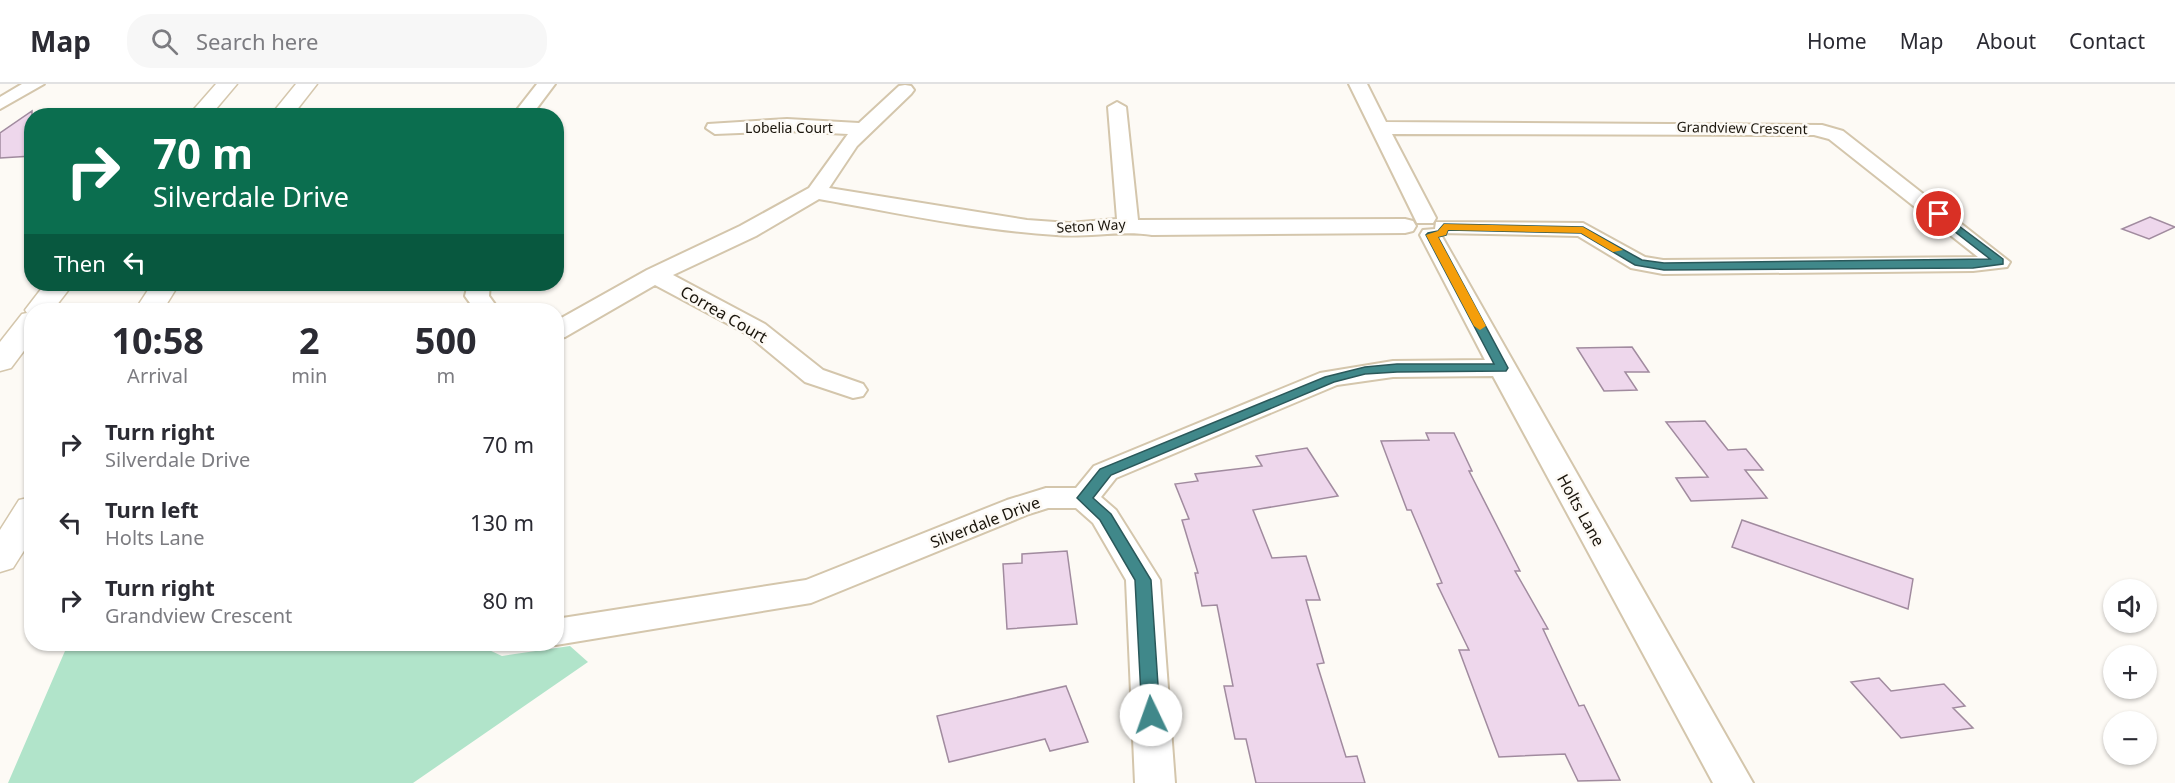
<!DOCTYPE html>
<html lang="en">
<head>
<meta charset="utf-8">
<style>
	body { margin:0; font-family:"Noto Sans",sans-serif; background:#f7f7f7; color:#2b2b33; height:100vh; display:flex; flex-direction:column; font-size:22px; white-space:nowrap }
	* { box-sizing:border-box; margin:0 }
	p { font-size:20px; color:#7c7c81 }
	.icon { flex:none; width:33px; height:33px; fill:none; stroke:currentColor; stroke-width:2; stroke-linecap:round; stroke-linejoin:round }
	.map { position:relative; flex:1; overflow:hidden }
	.details { position:absolute; left:24px; top:219px; width:540px; height:348px; display:flex; flex-direction:column; background:#fff; border-radius:24px; box-shadow:0 2px 4px #0004 }
	.details>* { flex:none }
	.guide { position:absolute; left:24px; top:24px; width:540px; height:183px; border-radius:24px; box-shadow:0 2px 4px #0004; background:#0b6e4f; color:#fff; overflow:hidden }
	.buttons { position:absolute; left:2103px; top:495px; display:grid; gap:12px }
	.buttons a { display:grid; place-items:center; width:54px; height:54px; border-radius:50%; background:#fff; box-shadow:0 2px 4px #0004; font-size:30px }
	.pin { position:absolute; display:grid; place-items:center; width:51px; height:51px; color:#fff; margin:-26px; border:3px solid #fff; border-radius:50%; box-shadow:0 2px 6px #0007 }
	.me { position:absolute; width:66px; margin:-33px; rotate:357deg; stroke-linejoin:round; filter:drop-shadow(0 0 4px #0008) }
	.turn { display:flex; align-items:center; gap:21px; height:126px; padding:0 30px; font-size:27px }
	.turn .icon { width:78px; height:78px; stroke-width:2.5 }
	.turn b { display:block; font-size:42px; line-height:51px }
	.then { display:flex; align-items:center; height:57px; padding:0 30px; background:#0003; gap:12px; font-size:22px }
	.eta { display:flex; justify-content:space-evenly; align-items:center; height:102px; text-align:center }
	.eta b { font-size:36px; font-weight:700; line-height:42px }
	ul { padding:0; list-style:none }
	li { display:flex; align-items:center; gap:18px; height:78px; padding:0 30px }
	li div { flex:1 }
	li b { display:block; font-size:22px }
	li em { font-style:normal }
	header { display:flex; align-items:center; gap:36px; box-sizing:border-box; height:84px; padding:0 30px; background:#fff; border-bottom:2px solid #e1e1e2 }
	header strong { font-size:28px }
	nav { display:flex; gap:33px; margin-inline-start:auto; font-size:21px }
	.search { width:420px; height:54px; background:#f7f7f7; display:flex; align-items:center; gap:15px; box-sizing:border-box; padding:0 21px; border-radius:24px; color:#7c7c81; font-size:22px }
	.map>svg:first-child { display:block }
	.green { fill:#b1e4ca }
	.building { fill:#eed7ec; stroke:#a18b9f; stroke-width:1.5 }
	.lines { fill:none; stroke-linecap:round; stroke-linejoin:round }
	.minor-casing { stroke:#d4c6ac; stroke-width:4 }
	.highway-casing { stroke:#d4c6ac; stroke-width:3 }
	.minor { fill:#fff; fill-rule:evenodd }
	.highway { fill:#fff; fill-rule:evenodd }
	.route { fill:#40888a; stroke:#2a585a; stroke-width:1.5 }
	.slow { fill:#f59e0b }
	.labels { text-anchor:middle; stroke-width:5; stroke-linejoin:round; paint-order:stroke }
	.far-street-label { font-size:14px; fill:#1a150c; stroke:#fdfaf5 }
	.street-label { font-size:16px; fill:#1a150c; stroke:#fdfaf5 }
</style>
</head>
<body>
<header>
<strong>Map</strong>
<div class="search"><svg class="icon" aria-label="search" viewBox="0 0 24 24"><circle cx="10" cy="10" r="6"/><path d="M15 15l6 6"/></svg>Search here</div>
<nav><a>Home</a><a>Map</a><a>About</a><a>Contact</a></nav>
</header>
<div class="map">
<svg width="2175" height="699" viewBox="0 0 2175 699">
	<rect width="100%" height="100%" fill="#fdfaf5"/>
	<path class="green" d="M68 560H476L502 572 570 562 588 578 413 699H8Z"/>
	<path class="building" d="M32 27V72L0 74V49Z
		M2150 133 2175 143 2149 155 2122 145Z
		M1632 263 1649 288H1625L1637 306 1604 307 1577 264Z
		M1705 337 1728 366 1746 365 1763 386H1745L1767 414 1691 417 1676 394 1708 393 1666 338Z
		M1426 349H1454L1472 387H1469L1520 487H1515L1548 545H1543L1579 622 1584 621 1620 696 1578 697 1565 670 1499 673 1459 566H1469L1437 500 1442 499 1411 426H1407L1381 357 1429 356Z
		M1307 364 1338 412 1253 426 1272 474 1306 472 1320 516H1306L1324 579 1317 580 1346 673 1357 672 1365 699H1256L1246 655H1235L1224 602H1233L1217 521 1202 522 1195 489H1198L1182 436 1189 435 1175 400 1198 397 1195 390 1262 382 1256 372Z
		M1742 436 1913 495 1908 525 1732 463Z
		M1067 467 1077 540 1007 545 1003 480 1022 479V470Z
		M1879 594 1891 607 1944 600 1965 622 1953 624 1973 644 1901 654 1851 598Z
		M1066 602 1088 658 1050 667 1045 655 949 678 937 632Z"/>
	<g class="lines">
		<defs>
			<path id="minor" d="M22 0H44L0 25V13Z
				M537 0H555L531 32H512Z
				M1349 0H1367L1386 38 1822 41 1843 47 2010 178 2007 183 1973 187 1663 190 1631 184 1578 152 1440 149 1753 699H1713L1493 292 1393 293 1337 301 1116 394 1101 413 1116 426 1160 496 1175 699H1135L1126 496 1093 439 1076 424H1048L1029 430 811 519 556 561 552 560H556V535L806 496 1007 416 1046 404H1076L1094 382 1320 289 1393 277 1485 276 1420 151 1423 146 1435 145 1436 138 1583 139 1645 173 1663 176 1978 173 1829 55 1814 51 1392 50 1436 134 1433 139H1417Z
				M905 1 911 2 914 6 911 10 857 62 829 104 1027 136 1069 139 1117 135 1108 23 1117 18 1126 23 1138 136 1405 135 1413 137 1416 142 1413 147 1405 149 1152 151C1120 146 1088 154 1056 151 976 146 897 129 819 115L756 152 673 191 765 240 823 286 863 300 867 306 863 312 853 314 805 298 747 250 655 201 565 253 556 255V237L647 186 740 142 809 104 848 50 787 47 715 50 706 44 708 40 787 35 859 39 899 2Z
				M468 200H490L489 212 499 226H475L465 212Z"/>
			<path id="highway" d="M216 0H237L210 32H188Z
				M296 0H317L292 32H270Z
				M45 200H73L53 226H32V256L11 284 0 287V258L22 230 27 229 25 226Z
				M152 200H179L163 226H135Z
				M32 413V454L13 484 0 488V446L19 416Z"/>
		</defs>
		<use href="#minor" class="minor-casing"/>
		<use href="#highway" class="highway-casing"/>
		<use href="#minor" class="minor"/>
		<use href="#highway" class="highway"/>
	</g>
	<path class="route" d="M1939 127 2003 175V180L1973 184 1664 186 1635 181 1581 149 1448 146 1446 151 1438 153 1508 284 1506 287 1397 288 1365 290 1334 298 1111 391 1093 414 1111 430 1151 496 1160 631 1157 636H1144L1142 631 1135 496 1100 436 1077 414 1100 385 1325 293 1365 283 1397 280H1494L1426 151 1428 149 1438 147 1444 140 1583 143 1642 176 1664 179 1990 175 1936 133 1934 130Z"/>
	<path class="slow" d="M1444 140 1583 143 1623 166 1613 168 1581 149 1448 146 1446 151 1438 153 1486 242 1480 246 1474 242 1426 151 1438 147Z"/>
	<g class="labels">
		<g class="far-street-label">
			<text x="789" y="49">Lobelia Court</text>
			<text transform="translate(1742 44) rotate(1)" y="5">Grandview Crescent</text>
			<text transform="translate(1091 142) rotate(-3)" y="5">Seton Way</text>
		</g>
		<g class="street-label">
			<text transform="translate(724 230) rotate(30)" y="6">Correa Court</text>
			<text transform="translate(1581 426) rotate(61)" y="6">Holts Lane</text>
			<text transform="translate(985 438) rotate(-21)" y="6">Silverdale Drive</text>
		</g>
	</g>
</svg>
<div class="buttons">
<a><svg class="icon" aria-label="sound" viewBox="0 0 24 24"><path d="M4 9h4l5-4v14l-5-4H4zM17 9q2 3 0 6"/></svg></a>
<a>+</a>
<a>−</a>
</div>
<div class="pin" style="left:1939px;top:130px;background:#d93025"><svg class="icon" aria-label="arrive" viewBox="0 0 24 24"><path d="M6 21V4h12l-3 4 3 4H6"/></svg></div>
<svg class="me" style="left:1151px;top:631px" viewBox="-20 -20 40 40"><circle r="19" fill="#fff"/><path d="M0-13L10 11 0 6-10 11z" fill="#40888a"/></svg>
<div class="guide">
<div class="turn"><svg class="icon" aria-label="right" viewBox="0 0 24 24"><path d="M7 20v-9h11M14 6l5 5-5 5"/></svg><div><b>70 m</b>Silverdale Drive</div></div>
<div class="then">Then<svg class="icon" aria-label="left" viewBox="0 0 24 24"><path d="M17 20v-9H6M10 6l-5 5 5 5"/></svg></div>
</div>
<section class="details">
<div class="eta">
<div><b>10:58</b><p>Arrival</p></div>
<div><b>2</b><p>min</p></div>
<div><b>500</b><p>m</p></div>
</div>
<ul>
<li><svg class="icon" aria-label="right" viewBox="0 0 24 24"><path d="M7 20v-9h11M14 6l5 5-5 5"/></svg><div><b>Turn right</b><p>Silverdale Drive</p></div><em>70 m</em></li>
<li><svg class="icon" aria-label="left" viewBox="0 0 24 24"><path d="M17 20v-9H6M10 6l-5 5 5 5"/></svg><div><b>Turn left</b><p>Holts Lane</p></div><em>130 m</em></li>
<li><svg class="icon" aria-label="right" viewBox="0 0 24 24"><path d="M7 20v-9h11M14 6l5 5-5 5"/></svg><div><b>Turn right</b><p>Grandview Crescent</p></div><em>80 m</em></li>
</ul>
</section>
</div>
</body>
</html>
